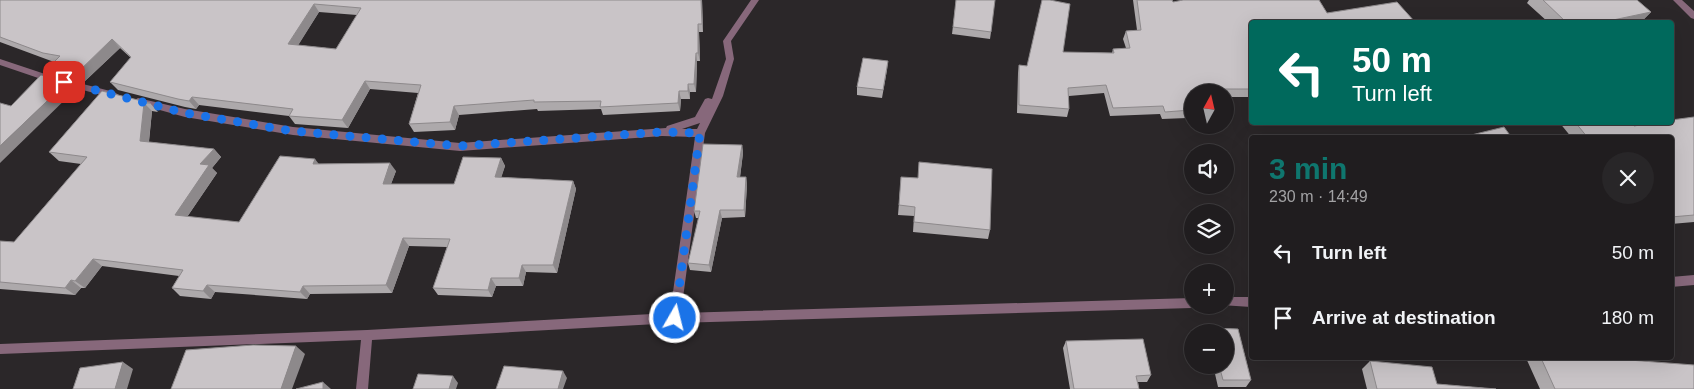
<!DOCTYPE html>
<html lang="en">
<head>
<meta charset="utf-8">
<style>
	body { margin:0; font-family:Arial,sans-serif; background:#282628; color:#f1f3f6; height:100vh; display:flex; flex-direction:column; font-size:19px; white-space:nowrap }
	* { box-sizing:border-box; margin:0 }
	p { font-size:16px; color:#a2a2a4 }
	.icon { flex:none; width:28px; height:28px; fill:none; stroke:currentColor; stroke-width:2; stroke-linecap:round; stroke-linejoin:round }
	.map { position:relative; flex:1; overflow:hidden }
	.sheet { position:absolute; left:1249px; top:135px; width:425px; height:225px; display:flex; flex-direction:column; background:#201d1f; border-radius:5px; box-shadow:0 5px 20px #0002,0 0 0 1px #3d3b3d }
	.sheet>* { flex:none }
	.top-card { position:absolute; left:1249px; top:20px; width:425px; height:105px; border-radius:5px; box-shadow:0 5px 20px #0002,0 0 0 1px #3d3b3d; background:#00695c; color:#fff; overflow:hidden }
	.needle { width:32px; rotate:8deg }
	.tools { position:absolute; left:1184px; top:84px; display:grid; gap:10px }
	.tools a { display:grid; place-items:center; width:50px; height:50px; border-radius:50%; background:#201d1f; box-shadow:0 5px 20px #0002,0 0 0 1px #3d3b3d; font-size:25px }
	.pin { position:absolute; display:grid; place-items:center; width:42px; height:42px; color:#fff; margin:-21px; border-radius:10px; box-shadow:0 2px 8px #0006 }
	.me { position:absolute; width:55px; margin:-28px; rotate:8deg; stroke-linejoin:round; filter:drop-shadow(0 0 4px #0008) }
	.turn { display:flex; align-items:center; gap:18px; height:105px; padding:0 20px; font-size:22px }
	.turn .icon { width:65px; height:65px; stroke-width:2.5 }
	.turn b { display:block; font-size:35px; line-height:42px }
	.round { display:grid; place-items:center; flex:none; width:52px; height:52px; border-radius:26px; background:#282628 }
	.summary { display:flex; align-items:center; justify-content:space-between; height:85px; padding:0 20px }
	h1 { font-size:30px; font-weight:700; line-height:38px; color:#0f766e }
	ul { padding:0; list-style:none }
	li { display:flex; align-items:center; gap:15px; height:65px; padding:0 20px }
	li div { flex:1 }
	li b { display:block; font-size:19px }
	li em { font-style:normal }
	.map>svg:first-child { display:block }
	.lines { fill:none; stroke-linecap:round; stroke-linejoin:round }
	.minor { fill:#87687b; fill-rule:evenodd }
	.wall { fill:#ada9ab; fill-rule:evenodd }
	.shaded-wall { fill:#8d898b }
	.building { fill:#c9c4c7; stroke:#8d898b; fill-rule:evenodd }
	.route { stroke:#1a73e8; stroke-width:9; stroke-dasharray:0 16.2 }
</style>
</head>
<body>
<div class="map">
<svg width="1694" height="389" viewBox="0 0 1694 389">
	<rect width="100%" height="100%" fill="#2b2729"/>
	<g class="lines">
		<path class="minor" d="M751 0H759L731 41 734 59 723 96 705 133 681 313 1192 298V305H1196V306L1192 308 675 323 372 340 368 389H356L361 340 0 354V344L367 330 670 313 695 137 662 136 460 151 293 135 185 117 138 104 133 101 138 98 185 109 293 127 460 143 666 128 667 126 695 117 705 99 708 98 712 99 726 59 723 41ZM700 123 697 129H682Z
			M1673 0H1682L1694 11V19L1691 18Z
			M0 59 48 75 114 92 119 95 114 98 47 81 0 65Z
			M1694 275V285L1671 287V277Z
			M1225 297H1251V307L1221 305H1225Z"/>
	</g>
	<path class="wall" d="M0 0H702L703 32H699L700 61H697L696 92H690V99H681L680 111 603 115 601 109 538 111 537 109 459 115 455 130 414 132 409 124 418 93 370 89 348 128 295 124 289 116 199 105 196 109 185 107 118 90 110 82 131 58 120 48 84 82 58 75 49 67 54 62 0 42ZM319 12 357 15 336 49 298 45Z
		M956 0 991 32 990 39 952 34Z
		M1133 0H1172L1173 2 1327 13 1415 22H1251V97H1225V92H1192V113H1189L1187 118 1162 119 1160 114 1110 116 1104 93 1069 96V109L1067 117 1017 113 1018 73 1019 65 1027 66 1063 52 1112 53 1113 49 1126 48 1123 39 1126 31 1137 30Z
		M1529 0H1637L1651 12 1641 22H1548L1527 3Z
		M888 61 887 70 882 98 857 95V87Z
		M102 91 150 103 158 112 152 111 149 142 214 149 221 157 212 168 217 173 187 217 239 222 319 164 396 171 391 184H454L501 158 505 166 501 177 573 181 576 189 557 273 526 272 523 286H496L492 297 438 295 433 288 447 247 409 246 392 293 310 294 307 299 215 292 211 299 180 296 172 288 179 276 102 266 85 288H81L75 295 0 289V241L14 242 81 164 59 161 49 152Z
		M1694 117V222L1671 224V138H1572L1559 122H1630L1634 126Z
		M742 145 743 153 740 177H746L747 185 745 217 722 218 711 272 690 270 688 263 699 218H696L694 211Z
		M901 177 990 230 988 239 913 232 914 216 898 215Z
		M1210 328 1238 329 1251 380 1246 387H1218L1213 365H1225V332H1207Z
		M1066 341 1151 375 1147 382H1138L1139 389H1070L1063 348Z
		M1526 358H1628L1629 360 1694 389H1540Z
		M1370 361 1437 384 1496 389H1367L1362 369Z"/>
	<path class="shaded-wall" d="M701 0H702L703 32 702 24Z
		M314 4 319 12 294 52 288 44Z
		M1651 12 1641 22H1610L1613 20Z
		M698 24 699 32 700 61 698 53Z
		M112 39 120 48 84 82 76 74Z
		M696 53 697 61 696 92 694 84Z
		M365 81 370 89 348 128 342 120Z
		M67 82 75 90 0 163V146Z
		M688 84 690 92V99L688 91Z
		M679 91 681 99 680 111 678 103Z
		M192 97 199 105 196 109 189 101Z
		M144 103 152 111 148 149 140 141Z
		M454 106 459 115 455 130 450 122Z
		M742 145 743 153 739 185 737 177Z
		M214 149 221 157 212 168 217 173 183 223 175 215 200 164Z
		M501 158 505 166 499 185 495 177Z
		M315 159 322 168 313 164Z
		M390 163 396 171 388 192 383 184Z
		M746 177 747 185 745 217 744 210Z
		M573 181 576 189 557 273 553 265Z
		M720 210 722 218 711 272 709 265Z
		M403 238 409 246 392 293 386 285Z
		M93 259 102 266 85 288 75 281Z
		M522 265 526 272 523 286 519 278Z
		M491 278 496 286 492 297 488 290Z
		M71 280 81 288 75 295 65 288Z
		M207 285 215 292 211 299 203 291Z
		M303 286 310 294 307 299 300 292Z
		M296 346 305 354 292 389H281Z
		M123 362 133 369 127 389H115Z
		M563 371 567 378 563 389H558Z
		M453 376 458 383 456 389H449Z
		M323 382 331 389H323Z"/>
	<path class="building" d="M0 0H701L702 24H698V53H696L694 84H688V91H679L678 103 600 107 601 101 534 102V100L454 106 450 122 409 124 421 85 365 81 342 120 289 116 293 109 192 97 189 101 178 99 110 82 131 57 112 39 76 74 49 67 60 56 43 53 0 37ZM314 4 361 8 336 49 288 44Z
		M956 0H995L991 32 953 27Z
		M1042 0H1050L1070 4 1063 52 1114 53 1113 49 1130 48 1126 31 1141 30 1137 0H1172L1173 2 1183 0H1319L1327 13 1397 2 1415 22H1251V89H1218L1220 92H1192V105L1189 106 1191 110 1165 112 1163 106 1113 108 1106 85 1068 88 1069 109 1019 105V65L1027 66Z
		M1543 0H1637L1651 12 1613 20 1616 22H1566Z
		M863 58 888 61 883 90 857 87Z
		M41 75 67 82 0 146V103L11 106Z
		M102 91 150 103H144L140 141 214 149 200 164 209 165 175 215 239 222 280 156 315 159 313 164 390 163 383 184H454L463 157 501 158 495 177 573 181 553 265H522L519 278H491L488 290 433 288 450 239 403 238 386 285 303 286 300 292 207 285 203 291 172 288 183 270 93 259 75 281 71 280 65 288 0 282V241L14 242 87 157 49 152Z
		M1694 117V215L1671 217V138H1588L1575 122H1630L1634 126 1658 122H1671V120Z
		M1504 127 1512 138H1459Z
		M703 144 742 145 737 177H746L744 210H720L709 265 688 263 700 211H694Z
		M919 162 992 169 990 230 914 222 915 207 899 205 901 177 918 178Z
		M1210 328 1238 329 1251 380H1223L1219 365H1225V332H1211Z
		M1143 339 1151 375 1136 376 1139 389H1074L1066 341Z
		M253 345 296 346 281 389H171L186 350Z
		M1541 358H1628L1629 360 1694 365V389H1555Z
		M1370 361 1432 367 1437 384 1496 389H1377Z
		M123 362 115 389H73L80 368Z
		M504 366 563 371 558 389H496Z
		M418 374 453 376 449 389H413Z
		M323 382V389H296Z"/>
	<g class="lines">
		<path class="route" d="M64 82 185 113 292 131 460 146 662 132 700 133 675 318"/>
	</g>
</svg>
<div class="tools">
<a><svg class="needle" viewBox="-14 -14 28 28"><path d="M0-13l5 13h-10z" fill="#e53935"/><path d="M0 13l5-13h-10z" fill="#a2a2a4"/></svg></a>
<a><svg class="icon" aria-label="sound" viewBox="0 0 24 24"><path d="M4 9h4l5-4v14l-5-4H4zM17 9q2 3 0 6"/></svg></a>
<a><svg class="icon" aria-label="layers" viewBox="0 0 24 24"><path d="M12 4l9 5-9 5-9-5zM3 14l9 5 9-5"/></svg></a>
<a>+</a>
<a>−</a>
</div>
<div class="pin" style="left:64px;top:82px;background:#d93025"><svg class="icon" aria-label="arrive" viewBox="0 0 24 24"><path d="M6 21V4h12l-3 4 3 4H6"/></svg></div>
<svg class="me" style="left:675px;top:318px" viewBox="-20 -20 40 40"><circle r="17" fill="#1a73e8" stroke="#fff" stroke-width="3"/><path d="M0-11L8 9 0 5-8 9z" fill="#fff"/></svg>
<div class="top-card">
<div class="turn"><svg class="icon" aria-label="left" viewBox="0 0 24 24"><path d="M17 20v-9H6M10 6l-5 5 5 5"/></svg><div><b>50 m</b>Turn left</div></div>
</div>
<section class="sheet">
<div class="summary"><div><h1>3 min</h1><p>230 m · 14:49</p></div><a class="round"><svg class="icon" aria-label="close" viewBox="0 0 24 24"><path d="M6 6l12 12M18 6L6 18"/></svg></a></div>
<ul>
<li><svg class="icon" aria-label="left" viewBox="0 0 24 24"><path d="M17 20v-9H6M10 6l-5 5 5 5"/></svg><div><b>Turn left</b></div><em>50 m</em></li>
<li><svg class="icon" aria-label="arrive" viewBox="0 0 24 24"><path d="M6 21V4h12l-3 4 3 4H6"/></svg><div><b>Arrive at destination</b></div><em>180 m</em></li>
</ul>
</section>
</div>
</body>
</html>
